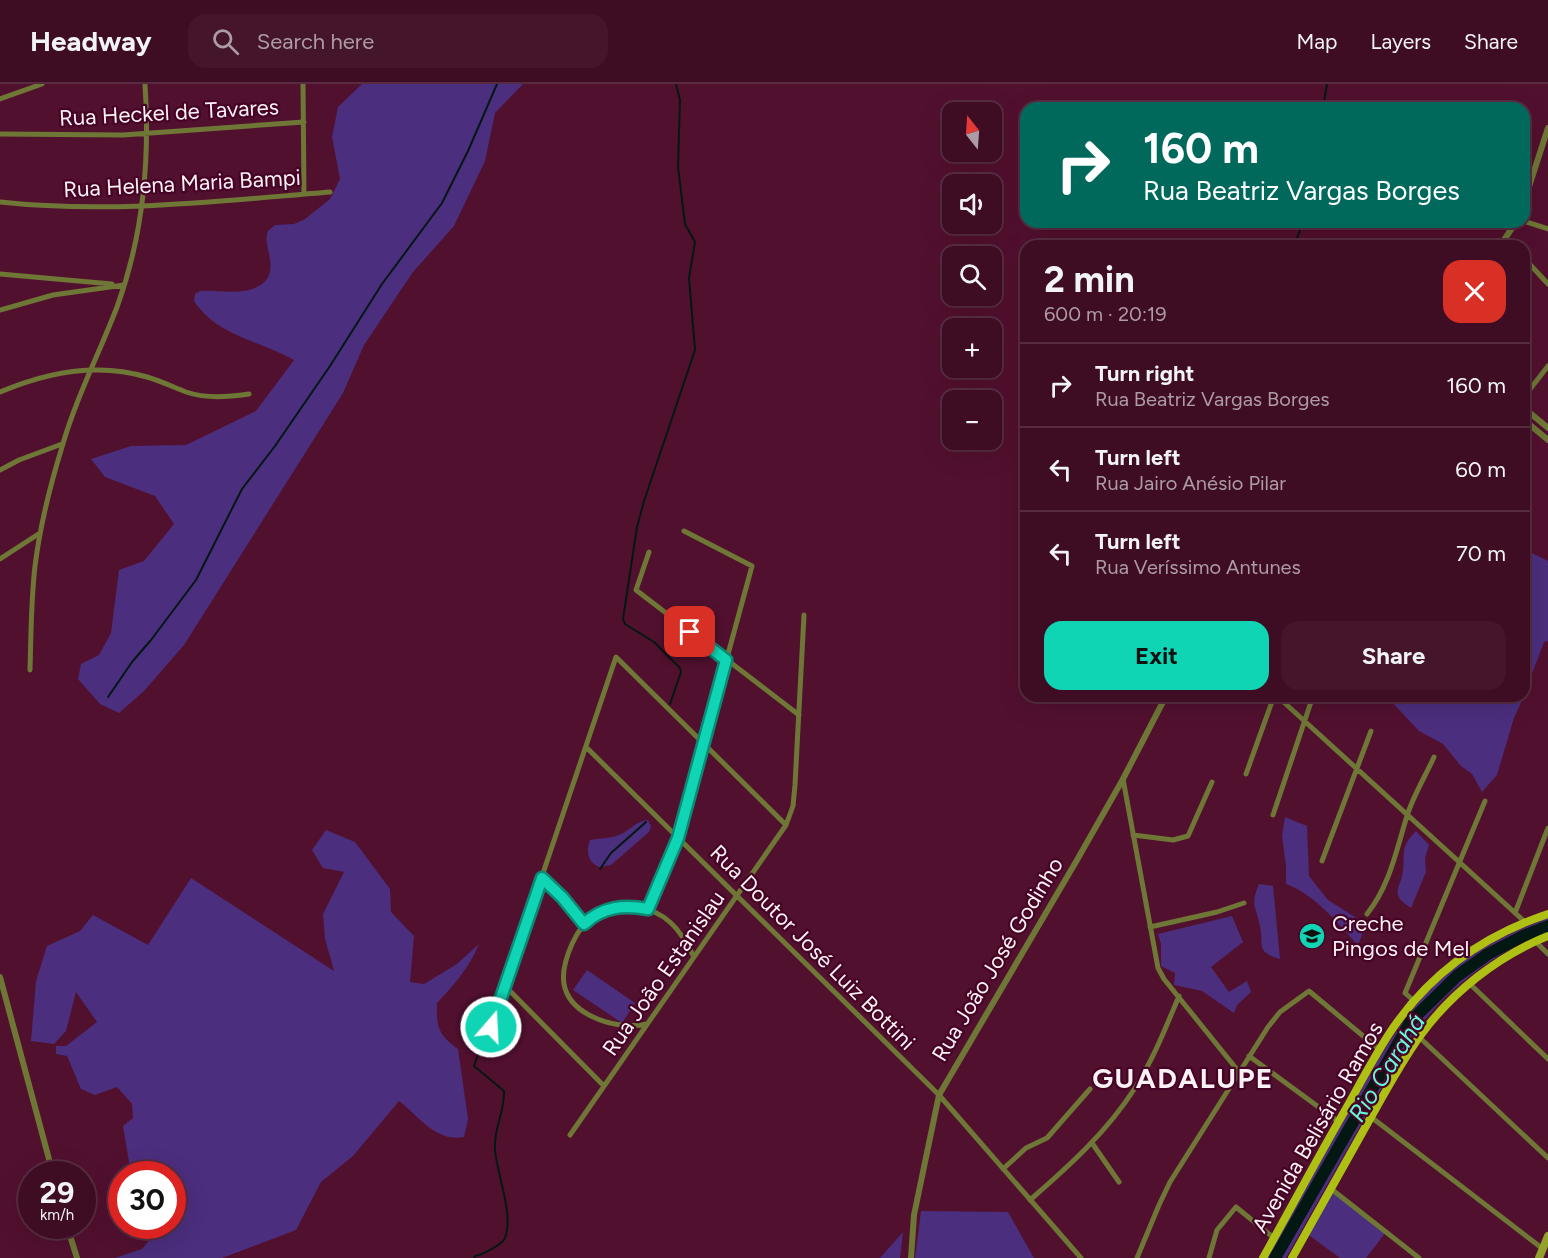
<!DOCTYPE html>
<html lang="en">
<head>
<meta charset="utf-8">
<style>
	body { margin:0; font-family:Figtree,sans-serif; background:#45152b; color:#f1f3f6; height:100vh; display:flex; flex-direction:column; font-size:22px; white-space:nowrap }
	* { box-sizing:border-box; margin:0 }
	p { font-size:20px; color:#ad9ba6 }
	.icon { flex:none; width:33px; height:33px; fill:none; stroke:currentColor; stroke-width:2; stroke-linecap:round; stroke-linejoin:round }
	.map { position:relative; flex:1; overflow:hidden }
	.drawer { position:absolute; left:1020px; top:156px; width:510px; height:462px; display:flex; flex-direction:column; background:#3e0c23; border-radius:18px; box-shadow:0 6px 24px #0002,0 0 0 2px #572c41 }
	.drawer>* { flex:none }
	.hud { position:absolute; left:1020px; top:18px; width:510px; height:126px; border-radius:18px; box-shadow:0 6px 24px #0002,0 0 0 2px #572c41; background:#00695c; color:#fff; overflow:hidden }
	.needle { width:39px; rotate:343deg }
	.tools { position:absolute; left:942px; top:18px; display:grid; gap:12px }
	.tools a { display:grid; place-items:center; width:60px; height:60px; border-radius:12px; background:#3e0c23; box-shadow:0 6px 24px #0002,0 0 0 2px #572c41; font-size:30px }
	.speed { position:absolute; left:18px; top:1077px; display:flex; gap:12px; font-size:30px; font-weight:700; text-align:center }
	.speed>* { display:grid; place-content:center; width:78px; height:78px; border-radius:50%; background:#3e0c23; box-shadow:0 6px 24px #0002,0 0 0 2px #572c41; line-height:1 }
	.speed small { font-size:15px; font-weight:400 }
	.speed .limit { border:9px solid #d22; background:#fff; color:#111 }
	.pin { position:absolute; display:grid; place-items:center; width:51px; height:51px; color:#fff; margin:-26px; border-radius:12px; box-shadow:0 3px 9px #0006 }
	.me { position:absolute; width:66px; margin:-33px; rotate:19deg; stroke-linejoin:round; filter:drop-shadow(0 0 4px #0008) }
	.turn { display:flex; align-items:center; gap:21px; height:126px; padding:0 24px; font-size:27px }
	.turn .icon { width:78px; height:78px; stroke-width:2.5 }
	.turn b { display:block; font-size:42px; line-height:51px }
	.round { display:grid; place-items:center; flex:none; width:63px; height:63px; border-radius:18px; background:#45152b }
	.summary { display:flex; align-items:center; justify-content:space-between; height:102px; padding:0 24px }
	h1 { font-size:36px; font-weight:700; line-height:45px }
	.action { display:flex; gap:12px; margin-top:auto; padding:12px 24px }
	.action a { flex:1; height:69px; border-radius:18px; background:#0fd5b4; color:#111; font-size:24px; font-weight:700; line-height:69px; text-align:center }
	.action a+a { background:#45152b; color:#f1f3f6 }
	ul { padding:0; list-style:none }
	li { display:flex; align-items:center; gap:18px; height:84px; padding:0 24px; border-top:2px solid #572c41 }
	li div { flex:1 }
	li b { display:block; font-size:22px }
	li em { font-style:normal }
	header { display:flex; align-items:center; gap:36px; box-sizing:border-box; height:84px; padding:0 30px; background:#3e0c23; border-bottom:2px solid #572c41 }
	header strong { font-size:28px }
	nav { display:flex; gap:33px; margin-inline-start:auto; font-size:21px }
	.search { width:420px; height:54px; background:#45152b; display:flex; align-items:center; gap:15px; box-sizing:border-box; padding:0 21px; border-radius:18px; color:#ad9ba6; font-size:22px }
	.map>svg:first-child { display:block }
	.green { fill:#4b2e7d }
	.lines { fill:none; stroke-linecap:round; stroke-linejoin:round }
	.stream { stroke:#041813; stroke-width:2 }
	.river { stroke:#041813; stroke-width:12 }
	.minor { stroke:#6e7735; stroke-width:5 }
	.tertiary { stroke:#6e7735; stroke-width:6 }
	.secondary { stroke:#92a02c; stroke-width:8 }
	.primary { stroke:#aec014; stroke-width:8 }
	.route-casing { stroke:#0a8a75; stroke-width:15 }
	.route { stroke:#0fd5b4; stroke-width:10 }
	.labels { text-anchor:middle; stroke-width:4.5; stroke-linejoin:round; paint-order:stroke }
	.street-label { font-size:22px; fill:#faf1f4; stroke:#460325 }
	.poi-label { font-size:22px; fill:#faf1f4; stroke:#460325; text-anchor:start }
	.water-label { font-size:24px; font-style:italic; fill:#61fad9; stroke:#460325 }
	.district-label { font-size:28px; font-weight:bold; letter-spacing:1.5px; fill:#faf1f4; stroke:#460325 }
</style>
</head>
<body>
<header>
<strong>Headway</strong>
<div class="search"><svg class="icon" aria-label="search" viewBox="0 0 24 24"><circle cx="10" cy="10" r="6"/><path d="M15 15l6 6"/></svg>Search here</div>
<nav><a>Map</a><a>Layers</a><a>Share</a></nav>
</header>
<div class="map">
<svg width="1548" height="1174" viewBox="0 0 1548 1174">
	<rect width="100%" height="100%" fill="#52102f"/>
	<path class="green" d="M362 0H523L495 29 485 77 454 142 413 188 364 261 343 309 184 561 144 607 119 629 100 620 78 595 81 580 99 571 111 549 119 486 144 477 174 440 155 412 105 393 91 375 131 362 186 361 256 327 294 276C260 256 218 253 194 217L195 210 200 207C217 206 242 211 257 203 284 190 261 162 268 147 270 145 273 143 275 141L294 140 305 135 330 115 340 95 332 53 338 23Z
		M1524 465 1548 477V557L1544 558 1524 611Z
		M1386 612H1524L1514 634 1497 691 1482 708 1472 690 1461 682 1443 660 1419 647Z
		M1285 733 1307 742 1309 792 1328 816 1366 840 1358 861C1336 838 1316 811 1286 800V782L1282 752Z
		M648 736 651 742 649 748 611 781 599 783C587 777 586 768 590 756 600 754 609 755 619 751 630 747 635 737 648 736Z
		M326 746 355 758 390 805 391 828 414 852 410 898 424 900 457 880 479 860C469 884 454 901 437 919 436 944 439 951 458 965L468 1035 464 1053C435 1058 420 1033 399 1017L353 1072 321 1098 296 1146 222 1174H115L142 1165 161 1142H172V1090H131L123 1042 133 1034 132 1020 117 1003 95 1011 81 1005 67 972 56 970V962H66L97 938 76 908 66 947 54 960 31 957 36 897 47 862 80 847 93 831 148 861 191 794 334 887 325 855 323 830 344 788 323 784 312 766Z
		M1416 747 1429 761 1425 774 1426 788 1411 824C1389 810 1400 806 1403 787 1405 766 1400 764 1416 747Z
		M1259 800 1273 802 1280 875C1255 868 1264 861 1260 842 1256 822 1250 822 1259 800Z
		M1232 832 1243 858 1211 883 1229 908 1247 897 1251 908 1237 921 1234 929 1202 907 1174 901 1175 889 1161 882V860L1158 850Z
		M1548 834V847C1491 870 1444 907 1408 957L1286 1174H1267C1294 1125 1322 1075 1350 1026 1377 978 1402 929 1445 892 1476 865 1510 849 1548 834Z
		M587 886 635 919 622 939 573 906Z
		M1330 1104 1386 1148 1366 1174H1340L1306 1149Z
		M921 1127 1008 1128 1034 1174H915Z
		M903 1148 900 1174H880Z"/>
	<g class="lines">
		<path class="stream" d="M1323 24 1327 0
			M1298 162 1297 154 1303 138
			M108 613 132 578 151 556 196 496 242 405 275 362 330 282 382 200 442 119 468 67 497 0
			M670 620 681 588 680 584 654 558 625 540 623 535 637 443 644 417 695 266 689 194 695 158 685 140 678 83 680 16 676 0
			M600 785 611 769 646 738
			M474 1174 475 1172C482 1171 503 1160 505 1154 514 1130 497 1091 495 1066 493 1046 505 1027 504 1007L474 982 496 920"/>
		<path class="river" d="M1275 1174 1411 937 1457 892 1488 870 1523 852 1548 842"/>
		<path class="minor" d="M303 0 304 110
			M0 15 42 0
			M0 50 123 51 304 38
			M0 118C110 130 220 117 330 108
			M1524 137 1548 145
			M1506 155 1513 162
			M1524 174 1548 200
			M0 190 112 200
			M0 226 53 211 124 201
			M0 308C47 288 97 278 147 293 161 297 173 303 186 308 207 315 228 313 249 310
			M1524 313 1548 282
			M0 386 19 376 62 360
			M649 468 636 506 799 631
			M0 475 40 449
			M30 586C31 552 31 516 35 482 40 442 50 402 62 363 76 314 99 270 117 223 143 152 150 75 145 0
			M1277 612 1525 838
			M586 663 939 1011 1081 1174
			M1246 690 1274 612
			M1123 695 1158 884 1164 895 1239 988
			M1273 731 1313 612
			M1133 751 1173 756 1188 752 1212 698
			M1322 777 1371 647
			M542 794 562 813 584 840
			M648 825 678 754 752 482 684 447
			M1515 829 1548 744
			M1367 830C1390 801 1396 767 1407 732 1413 712 1425 693 1434 673
			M1150 843 1217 828 1244 819
			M1535 857 1548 870
			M1470 900 1548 975
			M505 902 604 1002
			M1414 917 1405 909 1485 717
			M647 940C626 944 608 941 589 931 558 914 559 889 572 860 577 849 584 838 594 831 617 816 652 821 671 839 681 848 688 861 694 873
			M1419 953 1548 1074
			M484 964 616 573 786 741
			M1249 972 1339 1038
			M1371 1033 1543 1165
			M570 1051 786 741 793 722 795 701 804 531
			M1092 1059 1119 1098
			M1003 1085 1026 1064 1047 1054 1090 1005
			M1330 1104 1419 1174
			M1030 1116C1069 1082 1107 1048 1135 1004 1153 976 1166 943 1179 912
			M1137 1174 1159 1121 1170 1098 1268 943 1280 928 1309 907 1380 966
			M1209 1174 1217 1146 1236 1123 1274 1154"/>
		<path class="tertiary" d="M1524 118 1548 44
			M1500 162 1516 138
			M1524 324 1548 344
			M1524 336 1548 356
			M0 893 53 1090
			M67 1142 77 1174
			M911 1174 914 1131 939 1011 1077 776 1123 695 1166 612"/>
		<path class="secondary" d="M1539 1174 1548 1152"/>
		<path class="primary" d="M1263 1174C1291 1124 1318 1073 1347 1023 1362 996 1376 969 1393 944 1431 889 1485 851 1548 830
			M1292 1174C1317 1130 1341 1086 1366 1042 1383 1012 1400 980 1420 952 1452 908 1498 872 1548 852"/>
	</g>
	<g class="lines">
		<defs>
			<path id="route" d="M491 943 542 794 562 813 584 840C603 822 624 821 648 825L678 754 726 576 690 548"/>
		</defs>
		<use href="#route" class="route-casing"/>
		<use href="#route" class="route"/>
	</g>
	<defs>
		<symbol id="school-disc" viewBox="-11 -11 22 22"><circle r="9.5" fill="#0fd5b4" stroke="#460325"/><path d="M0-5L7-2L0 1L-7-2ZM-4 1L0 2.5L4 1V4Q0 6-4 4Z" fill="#111"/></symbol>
	</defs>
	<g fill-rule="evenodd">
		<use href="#school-disc" x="1297" y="837" width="30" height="30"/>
	</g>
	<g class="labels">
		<g class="street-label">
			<text transform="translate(169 28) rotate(-3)" y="8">Rua Heckel de Tavares</text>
			<text transform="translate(182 99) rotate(-3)" y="8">Rua Helena Maria Bampi</text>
			<text transform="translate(813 863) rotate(45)" y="8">Rua Doutor José Luiz Bottini</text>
			<text transform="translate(997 875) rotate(-59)" y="8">Rua João José Godinho</text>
			<text transform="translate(663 889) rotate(-55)" y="8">Rua João Estanislau</text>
			<text transform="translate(1317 1043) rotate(-60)" y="8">Avenida Belisário Ramos</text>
		</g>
		<g class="poi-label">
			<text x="1332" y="847">Creche<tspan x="1332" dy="25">Pingos de Mel</tspan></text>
		</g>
		<g class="water-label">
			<text transform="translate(1387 984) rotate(-58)" y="8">Rio Carahá</text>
		</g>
		<g class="district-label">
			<text x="1183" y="1004">GUADALUPE</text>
		</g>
	</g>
</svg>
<div class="tools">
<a><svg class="needle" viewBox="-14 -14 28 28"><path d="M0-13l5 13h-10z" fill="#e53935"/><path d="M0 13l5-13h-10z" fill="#ad9ba6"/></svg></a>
<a><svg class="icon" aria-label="sound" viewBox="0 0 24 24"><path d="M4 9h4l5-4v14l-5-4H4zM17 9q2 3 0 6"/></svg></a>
<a><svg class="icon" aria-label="search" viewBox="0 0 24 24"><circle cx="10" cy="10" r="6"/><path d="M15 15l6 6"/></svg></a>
<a>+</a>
<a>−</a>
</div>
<div class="speed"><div>29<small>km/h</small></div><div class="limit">30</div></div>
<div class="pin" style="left:690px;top:548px;background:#d93025"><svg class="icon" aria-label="arrive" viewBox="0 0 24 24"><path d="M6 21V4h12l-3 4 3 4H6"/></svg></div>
<svg class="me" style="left:491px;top:943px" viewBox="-20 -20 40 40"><circle r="17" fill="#0fd5b4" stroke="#fff" stroke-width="3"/><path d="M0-11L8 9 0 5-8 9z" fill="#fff"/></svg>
<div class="hud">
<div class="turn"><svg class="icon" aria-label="right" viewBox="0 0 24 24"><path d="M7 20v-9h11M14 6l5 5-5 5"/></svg><div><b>160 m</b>Rua Beatriz Vargas Borges</div></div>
</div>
<section class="drawer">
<div class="summary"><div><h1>2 min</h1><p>600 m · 20:19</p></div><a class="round" style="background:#d93025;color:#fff"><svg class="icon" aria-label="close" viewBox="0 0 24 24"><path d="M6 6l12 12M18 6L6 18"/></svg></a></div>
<ul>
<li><svg class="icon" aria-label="right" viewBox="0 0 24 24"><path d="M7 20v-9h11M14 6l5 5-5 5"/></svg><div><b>Turn right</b><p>Rua Beatriz Vargas Borges</p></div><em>160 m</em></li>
<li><svg class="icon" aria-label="left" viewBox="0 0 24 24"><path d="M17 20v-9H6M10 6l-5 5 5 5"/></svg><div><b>Turn left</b><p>Rua Jairo Anésio Pilar</p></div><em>60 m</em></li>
<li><svg class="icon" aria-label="left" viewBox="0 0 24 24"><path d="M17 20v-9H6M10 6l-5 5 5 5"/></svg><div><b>Turn left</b><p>Rua Veríssimo Antunes</p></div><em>70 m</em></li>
</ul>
<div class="action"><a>Exit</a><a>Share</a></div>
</section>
</div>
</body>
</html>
